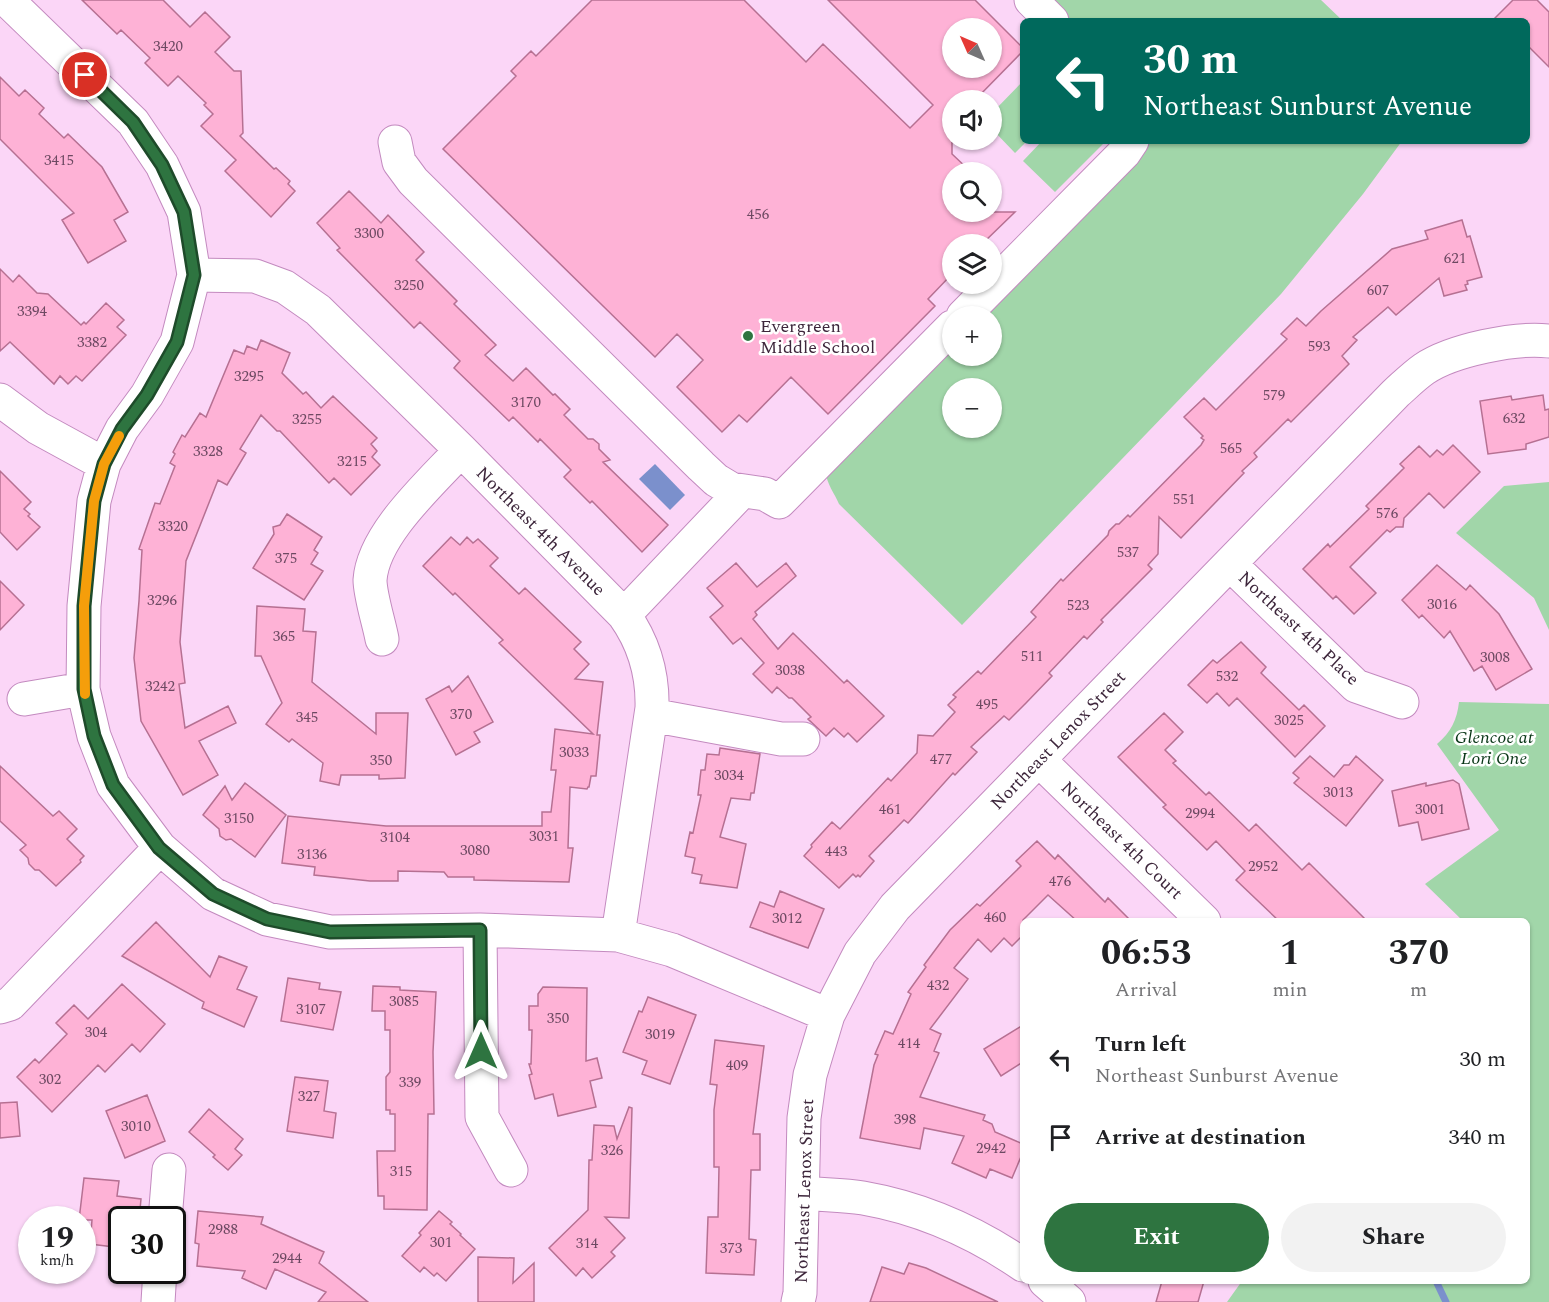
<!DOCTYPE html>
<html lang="en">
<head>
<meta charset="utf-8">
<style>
	body { margin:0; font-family:Spectral,serif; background:#f2f2f2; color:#202124; height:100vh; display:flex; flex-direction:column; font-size:22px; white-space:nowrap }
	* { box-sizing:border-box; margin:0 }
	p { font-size:20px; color:#757577 }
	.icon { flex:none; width:33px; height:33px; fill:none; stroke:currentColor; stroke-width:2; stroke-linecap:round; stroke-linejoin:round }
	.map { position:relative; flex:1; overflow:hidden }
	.side { position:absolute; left:1020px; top:918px; width:510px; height:366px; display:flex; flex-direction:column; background:#fff; border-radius:9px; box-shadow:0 2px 4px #0004 }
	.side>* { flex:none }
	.hud { position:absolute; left:1020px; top:18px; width:510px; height:126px; border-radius:9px; box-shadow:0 2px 4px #0004; background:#00695c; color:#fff; overflow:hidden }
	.needle { width:39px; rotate:315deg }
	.controls { position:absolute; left:942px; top:18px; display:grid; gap:12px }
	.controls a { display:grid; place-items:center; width:60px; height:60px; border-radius:50%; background:#fff; box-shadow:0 2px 4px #0004; font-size:30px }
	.speed { position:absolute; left:18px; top:1206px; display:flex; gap:12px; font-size:30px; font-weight:700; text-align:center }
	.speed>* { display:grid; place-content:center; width:78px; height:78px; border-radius:50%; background:#fff; box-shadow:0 2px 4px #0004; line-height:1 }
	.speed small { font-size:15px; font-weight:400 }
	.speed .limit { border:3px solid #111; border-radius:9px; background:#fff; color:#111 }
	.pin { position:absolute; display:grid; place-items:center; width:51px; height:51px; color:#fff; margin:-26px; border:3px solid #fff; border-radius:50%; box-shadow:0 2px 6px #0007 }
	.me { position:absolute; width:66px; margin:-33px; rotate:0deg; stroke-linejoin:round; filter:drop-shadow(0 0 4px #0008) }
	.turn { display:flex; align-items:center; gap:21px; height:126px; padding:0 24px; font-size:27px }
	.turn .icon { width:78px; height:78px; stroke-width:2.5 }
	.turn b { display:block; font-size:42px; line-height:51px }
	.eta { display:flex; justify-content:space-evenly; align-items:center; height:102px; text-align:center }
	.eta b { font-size:36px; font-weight:700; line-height:42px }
	.cta { display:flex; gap:12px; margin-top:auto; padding:12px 24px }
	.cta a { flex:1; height:69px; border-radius:36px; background:#2e7440; color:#fff; font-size:24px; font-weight:700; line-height:69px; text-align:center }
	.cta a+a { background:#f2f2f2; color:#202124 }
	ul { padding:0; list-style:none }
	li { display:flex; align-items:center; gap:18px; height:78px; padding:0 24px }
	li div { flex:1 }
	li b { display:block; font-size:22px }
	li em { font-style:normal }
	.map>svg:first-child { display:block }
	.green { fill:#a1d6a9; fill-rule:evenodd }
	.water { fill:#7b90cc }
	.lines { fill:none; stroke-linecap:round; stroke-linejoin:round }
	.stream { stroke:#7b90cc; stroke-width:7 }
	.building { fill:#feb2d6; stroke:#b67092; stroke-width:1.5; fill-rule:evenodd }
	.minor-casing { stroke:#c38abf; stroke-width:35 }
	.minor { stroke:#fff; stroke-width:33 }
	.route-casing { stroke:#1e4b2a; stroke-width:15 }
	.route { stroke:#2e7440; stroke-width:10 }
	.slow { stroke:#f59e0b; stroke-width:10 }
	.poi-dot { fill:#2e7440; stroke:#fff; stroke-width:2 }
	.labels { text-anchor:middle; stroke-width:5; stroke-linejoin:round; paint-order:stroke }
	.number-label { font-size:15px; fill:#6d4962 }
	.poi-label { font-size:18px; fill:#3d263b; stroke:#fff; text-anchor:start }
	.street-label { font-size:18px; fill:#3d263b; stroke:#fff }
	.park-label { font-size:18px; font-style:italic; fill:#083616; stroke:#fff }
</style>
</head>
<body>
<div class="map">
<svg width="1549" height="1302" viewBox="0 0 1549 1302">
	<rect width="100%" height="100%" fill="#fbd6f7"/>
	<path class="green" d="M1045 0H1321L1343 21H1066Z
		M1023 81V141H1027L1015 153 992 129V113Z
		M1042 141H1106L1055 192 1023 161Z
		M1145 141H1402L1363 194 1281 294 962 625 839 504C835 494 826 483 826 472L952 342V356H992V316H978ZM952 388H992V428H952Z
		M1549 482V630L1534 598 1456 533 1504 486Z
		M1459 702 1549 704V1302H1227L1242 1281H1527V921H1463L1425 884 1499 830 1437 744C1451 732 1457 720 1459 702Z"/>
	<path class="water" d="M655 464 685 495 670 510 639 479Z"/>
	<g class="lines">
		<path class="stream" d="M1436 1281 1446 1302"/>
	</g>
	<path class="building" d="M82 0H163L190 27 205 12 230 37 215 52 234 71H241L243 133 240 136 274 169 276 168 290 181 288 184 295 191 271 217 225 171 236 160 201 126 213 114 204 105 206 103 178 76 168 86 145 63 150 58 121 30 117 34Z
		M592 0H744L806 62 823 44 910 128 933 105 828 0H975L1023 48V51L975 100H952V154L971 172H952V212H1015L982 244H952V274L928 299 935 306 828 414 791 377 747 422 739 415 722 432 677 387 703 360 677 334 655 357 443 149 516 76 511 71 531 51 536 56ZM952 28H992V68H952Z
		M1513 0H1537L1549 12V67L1527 45V21H1492Z
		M0 77 19 96 25 90 44 108 39 114 64 138 68 134 102 167 128 212 114 220 126 241 88 263 62 220 74 213 0 139Z
		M349 191 381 223 388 215 424 252 416 260 457 301 454 304 496 345 485 355 513 381 526 368 553 395 555 394 570 409 564 415 588 439H593L599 444V449L610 460 603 462 668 525 642 552 592 501 590 503 564 477 571 470 540 439 538 442 513 417 509 421 454 368 460 361 420 322 414 328 337 250 340 248 317 223Z
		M1462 220 1467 237 1470 236 1482 277 1467 281 1468 284 1465 285 1467 290 1444 296 1439 278 1396 315 1388 307 1353 337 1357 340 1342 356 1349 364 1291 422 1288 419 1254 453 1257 457 1242 471 1244 473 1181 538 1159 517 1158 554 1148 565 1152 569 1101 620 1103 622 1087 639 1084 636 1049 673 1052 676 1026 703 1009 720 1004 716 971 747 977 752 955 775 953 773 908 823 904 820 869 856 874 861 860 877 858 875 856 877 853 874 839 888 804 856 812 847 811 845 832 822 840 829 888 778 891 781 917 753 918 735 933 736 955 712 948 705 956 697 953 695 978 671 981 674 1036 617 1031 612 1061 579 1063 581 1108 535 1109 531 1116 524H1119L1128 515 1130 517 1201 445 1204 440 1201 438 1203 436 1184 417 1204 398 1216 410 1287 339 1281 334 1297 318 1306 326 1321 311 1392 249 1428 239 1425 231Z
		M0 269 13 282 19 275 37 293 48 294 81 325 84 322 86 324 106 303 124 320 117 327 126 335 82 381 76 376 68 384 60 376 54 384 10 342 0 351Z
		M261 340 290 353 282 373 303 394 306 392 321 408 333 396 377 438 371 444 377 451 372 457 380 465 351 495 334 478 329 483 280 431H277L261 415 240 449 246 453 227 485 218 480 186 561 180 642 185 683 179 684 185 728 228 706 236 723 199 741 218 775 183 795 141 721 134 658 139 601 142 550 139 549 155 503 160 504 175 466 170 463 175 454 173 452 182 435 185 437 200 413 206 417 234 350 244 354 247 346 257 350Z
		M1543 395 1545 410 1549 409V437L1526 444V449L1488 454 1480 401 1511 396 1512 400Z
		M1453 445 1480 472 1444 508 1429 493 1404 518 1403 527H1396L1390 532 1387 530 1350 567 1376 593 1354 614 1336 596 1333 599 1303 569 1328 544 1330 547 1369 509 1366 506 1404 468 1400 464 1419 446 1430 457 1437 450 1443 455Z
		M0 471 31 502 24 509 30 514 28 516 40 527 17 550 0 532Z
		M287 514 322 537 314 550 318 553 311 564 323 571 304 600 253 568 274 534 273 527 280 525Z
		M451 537 460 545 467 537 473 543 478 539 498 558 490 566 519 594 525 588 581 642 574 649 589 664 575 679 603 682 597 735H600L596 776H591L589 787H588L587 789 570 787 568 848H573L569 882 474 880V877H448L444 872 398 871V881H370L314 875 315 867 282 863 288 816 386 826H385H542V812H551L556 770H551L555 729 593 734 499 643 503 640 455 593 453 595 423 566Z
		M736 563 757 587 786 563 796 576 755 612 757 615 753 619 778 649 793 633 844 683 847 680 884 716 857 742 848 733 844 737 834 728 826 736 808 719 811 717 792 698H789L777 687 772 693 753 674 764 663 741 638 733 644 710 617 723 606 707 588Z
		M1437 565 1466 590 1470 585 1499 614 1532 669 1496 690 1482 666 1474 671 1450 631 1444 638 1422 615 1419 618 1402 600Z
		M0 581 24 605 0 630Z
		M257 606 305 609 303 631 316 632 312 682 376 734V713H408L405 778 379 779V775H341L339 785 320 781 323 763 292 739 289 742 266 724 282 703 261 656H255Z
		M1241 642 1266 667 1261 673 1299 710 1304 705 1325 726 1295 757 1237 698 1229 706 1217 693 1207 703 1188 685 1213 660 1217 663Z
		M468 676 493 722 474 732 480 742 456 755 426 699 449 686 452 692Z
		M1164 713 1183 732 1165 750 1176 761 1173 763 1206 795 1209 792 1249 831 1256 824 1302 870 1309 863 1367 921H1279L1236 880 1245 871 1216 841 1207 850 1163 807 1166 805 1118 757Z
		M720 748 760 754 754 793H751L750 800 731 798 720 837 746 844 737 888 700 883 702 875 692 873 695 858 685 856 690 832 693 833 701 795H698L701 770H705L707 754 719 755Z
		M1310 756 1334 777 1344 765H1349L1356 756 1383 780 1346 826 1294 783 1299 778 1293 773Z
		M0 766 53 816 59 811 77 829 67 839 84 856 80 860 81 862 56 886 39 870H35L29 864 28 858 20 850 26 845 0 821Z
		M1453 780 1459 784 1469 829 1422 840 1418 822 1399 826 1392 791 1426 783V786Z
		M245 783 286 815 255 857 231 839 226 840 220 836 219 829 203 815 225 786 232 800Z
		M1037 841 1055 859 1058 855 1105 902 1108 898 1131 921H1077L1048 895 1023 920V935L1012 946 1004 938 991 952 978 939 954 968 968 979 930 1029 941 1034 934 1051 939 1053 920 1097 985 1115 983 1120 992 1124 995 1132 1023 1144V1152L1012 1178 990 1169 986 1178 952 1163 964 1136 924 1128 920 1149 860 1138 874 1065 878 1055 875 1054 885 1031 893 1034 911 994 908 992 926 967 924 965 950 930 977 904 980 906 1021 866 1016 861Z
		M780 891 824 909 808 948 750 927 760 902 774 907Z
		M156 922 210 977 219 956 247 967 237 989 257 997 244 1027 202 1008 204 1002 122 956Z
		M288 978 320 983 319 989 341 992 333 1030 281 1021Z
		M122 984 165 1024 140 1052 132 1044 105 1072 98 1065 52 1112 17 1077 35 1059 39 1063 67 1034 56 1023 74 1005 88 1019Z
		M373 986 400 987V990L436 992 433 1052 434 1114H428L427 1210 384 1209V1196H378L377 1151H395V1114H390V1110H386V1077L390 1072V1030H385V1011H372Z
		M543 987 587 988 586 1061 597 1058 602 1078 590 1081 596 1107 558 1116 553 1094 535 1099 529 1075 532 1074 529 1064H531L532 1030H529V1006H538V994Z
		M648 997 696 1015 670 1084 642 1074 647 1061 623 1052 639 1011 642 1012Z
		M1023 1025V1062L1001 1076 984 1049Z
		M715 1040 764 1046 753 1134H760V1170H751L749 1239 756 1240 754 1275 706 1273 708 1217H718L719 1167H714V1110L717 1085 710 1084Z
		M295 1077 328 1081 324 1111 336 1113 333 1138 287 1131Z
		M147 1095 165 1141 125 1158 106 1111Z
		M17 1102 20 1136 0 1138V1103Z
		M629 1107 632 1108 629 1218 605 1217 625 1238 611 1252 615 1256 592 1278 583 1268 576 1276 549 1248 588 1210 589 1160H592L594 1125 614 1126 617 1139Z
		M209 1109 243 1139 235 1149 242 1155 228 1170 213 1157 215 1155 189 1132Z
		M84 1178 119 1181 117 1196 141 1199 139 1220H122V1248L90 1244 92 1220H79Z
		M198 1211 263 1217 261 1224 324 1252 319 1263 368 1302H318L326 1292 275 1269 266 1289 242 1278 245 1271 197 1266 199 1244 195 1243Z
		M439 1211 452 1222 450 1224 461 1234 460 1235 475 1249 446 1281 437 1273 434 1276 424 1267 420 1272 402 1256 421 1235 419 1233Z
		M478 1257 514 1258 513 1283 534 1263V1302H478Z
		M909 1263 926 1268 998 1302H870L882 1267 904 1274Z
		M1162 1281H1204L1198 1302H1156Z"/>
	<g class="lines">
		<defs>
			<path id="minor" d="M7 0 133 122 162 165 184 212 194 275 177 342 147 395 122 429 104 464 94 501 84 606 83 689 94 736 113 785 160 848 213 894 267 919 330 932 480 930 618 935 672 950 828 1015
				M1031 0 1052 21
				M395 142 399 162 413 181 701 466 716 480 731 489 765 494 779 502 952 327
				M194 275 255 276 285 287 318 310 461 450 624 615C644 643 653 673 652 708L618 935
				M963 316 1124 153 1132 141
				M0 400 38 428 104 464
				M1230 564 1356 686 1402 702
				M624 615 742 491
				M382 639C379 623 370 595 370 580 373 534 431 483 461 450
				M24 699 83 689
				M651 715 781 739H803
				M1039 760 1204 921
				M480 930 482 1117 511 1170
				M0 1007 10 1004 160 848
				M803 1193C823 1195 844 1195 863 1198 920 1208 975 1232 1023 1265
				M165 1220 169 1170
				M1045 1281 1069 1302
				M158 1302 160 1270
				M798 1302 800 1293 804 1118 810 1075 828 1015 860 953 895 907 1396 393C1405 385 1414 376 1424 369 1452 350 1516 337 1549 341"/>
		</defs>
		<use href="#minor" class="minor-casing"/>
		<use href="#minor" class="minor"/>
	</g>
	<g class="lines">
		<defs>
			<path id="route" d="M85 75 133 122 162 165 184 212 194 275 177 342 147 395 122 429 104 464 94 501 84 606V689L94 736 113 785 159 848 213 894 267 919 330 932 480 930 481 1051"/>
		</defs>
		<use href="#route" class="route-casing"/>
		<use href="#route" class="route"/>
		<path class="slow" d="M85 694 84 606 94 501 104 464 119 436"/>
	</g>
	<circle class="poi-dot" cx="748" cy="336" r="6"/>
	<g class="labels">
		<g class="number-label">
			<text x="168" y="51">3420</text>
			<text x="59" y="165">3415</text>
			<text x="758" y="219">456</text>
			<text x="369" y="238">3300</text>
			<text x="1455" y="263">621</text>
			<text x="409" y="290">3250</text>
			<text x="1378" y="295">607</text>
			<text x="32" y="316">3394</text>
			<text x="92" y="347">3382</text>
			<text x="1319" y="351">593</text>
			<text x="249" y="381">3295</text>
			<text x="1274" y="400">579</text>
			<text x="526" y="407">3170</text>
			<text x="1514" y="423">632</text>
			<text x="307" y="424">3255</text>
			<text x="1231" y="453">565</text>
			<text x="208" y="456">3328</text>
			<text x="352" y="466">3215</text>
			<text x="1184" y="504">551</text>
			<text x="1387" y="518">576</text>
			<text x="173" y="531">3320</text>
			<text x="1128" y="557">537</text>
			<text x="286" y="563">375</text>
			<text x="162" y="605">3296</text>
			<text x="1442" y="609">3016</text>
			<text x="1078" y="610">523</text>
			<text x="284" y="641">365</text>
			<text x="1032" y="661">511</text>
			<text x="1495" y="662">3008</text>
			<text x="790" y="675">3038</text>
			<text x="1227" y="681">532</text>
			<text x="160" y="691">3242</text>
			<text x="987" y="709">495</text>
			<text x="461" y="719">370</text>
			<text x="307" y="722">345</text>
			<text x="1289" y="725">3025</text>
			<text x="574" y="757">3033</text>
			<text x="941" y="764">477</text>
			<text x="381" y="765">350</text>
			<text x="729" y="780">3034</text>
			<text x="1338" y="797">3013</text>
			<text x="890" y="814">461</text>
			<text x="1430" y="814">3001</text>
			<text x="1200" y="818">2994</text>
			<text x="239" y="823">3150</text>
			<text x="544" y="841">3031</text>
			<text x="395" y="842">3104</text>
			<text x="475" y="855">3080</text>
			<text x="836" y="856">443</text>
			<text x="312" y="859">3136</text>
			<text x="1263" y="871">2952</text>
			<text x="1060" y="886">476</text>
			<text x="995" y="922">460</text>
			<text x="787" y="923">3012</text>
			<text x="938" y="990">432</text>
			<text x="404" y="1006">3085</text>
			<text x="311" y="1014">3107</text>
			<text x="558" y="1023">350</text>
			<text x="96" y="1037">304</text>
			<text x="660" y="1039">3019</text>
			<text x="909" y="1048">414</text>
			<text x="737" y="1070">409</text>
			<text x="50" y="1084">302</text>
			<text x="410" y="1087">339</text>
			<text x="309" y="1101">327</text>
			<text x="905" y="1124">398</text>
			<text x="136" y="1131">3010</text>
			<text x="991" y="1153">2942</text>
			<text x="612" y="1155">326</text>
			<text x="401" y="1176">315</text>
			<text x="223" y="1234">2988</text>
			<text x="441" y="1247">301</text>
			<text x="587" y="1248">314</text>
			<text x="731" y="1253">373</text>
			<text x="287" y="1263">2944</text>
		</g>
		<g class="poi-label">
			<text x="760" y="332">Evergreen<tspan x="760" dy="21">Middle School</tspan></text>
		</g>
		<g class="street-label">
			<text transform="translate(541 531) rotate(45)" y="6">Northeast 4th Avenue</text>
			<text transform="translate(1299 628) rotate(43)" y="6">Northeast 4th Place</text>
			<text transform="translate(1058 740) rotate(-46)" y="6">Northeast Lenox Street</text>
			<text transform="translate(1122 840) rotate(44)" y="6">Northeast 4th Court</text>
			<text transform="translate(804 1191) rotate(-88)" y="6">Northeast Lenox Street</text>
		</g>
		<g class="park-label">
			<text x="1494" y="743">Glencoe at<tspan x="1494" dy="21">Lori One</tspan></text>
		</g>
	</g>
</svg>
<div class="controls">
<a><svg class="needle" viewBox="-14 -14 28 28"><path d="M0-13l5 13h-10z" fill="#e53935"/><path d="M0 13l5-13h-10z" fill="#757577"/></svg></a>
<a><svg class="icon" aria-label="sound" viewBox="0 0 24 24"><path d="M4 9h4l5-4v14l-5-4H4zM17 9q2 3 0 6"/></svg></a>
<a><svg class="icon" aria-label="search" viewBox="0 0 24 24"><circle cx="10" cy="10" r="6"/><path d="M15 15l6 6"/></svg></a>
<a><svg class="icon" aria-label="layers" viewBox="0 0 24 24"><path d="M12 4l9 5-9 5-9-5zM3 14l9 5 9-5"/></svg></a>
<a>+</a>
<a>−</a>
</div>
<div class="speed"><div>19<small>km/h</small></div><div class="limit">30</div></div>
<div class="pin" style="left:85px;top:75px;background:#d93025"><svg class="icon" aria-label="arrive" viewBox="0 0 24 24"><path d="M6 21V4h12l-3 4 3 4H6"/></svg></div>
<svg class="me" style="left:481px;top:1051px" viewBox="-20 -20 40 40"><path d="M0-17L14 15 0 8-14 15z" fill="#2e7440" stroke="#fff" stroke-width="4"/></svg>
<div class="hud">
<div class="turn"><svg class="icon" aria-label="left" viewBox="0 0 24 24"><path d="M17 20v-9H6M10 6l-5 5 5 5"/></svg><div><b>30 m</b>Northeast Sunburst Avenue</div></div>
</div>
<section class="side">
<div class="eta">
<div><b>06:53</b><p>Arrival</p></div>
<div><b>1</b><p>min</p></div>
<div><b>370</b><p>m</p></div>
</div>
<ul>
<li><svg class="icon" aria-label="left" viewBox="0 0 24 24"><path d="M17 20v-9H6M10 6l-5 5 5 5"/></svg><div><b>Turn left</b><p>Northeast Sunburst Avenue</p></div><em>30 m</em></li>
<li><svg class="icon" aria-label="arrive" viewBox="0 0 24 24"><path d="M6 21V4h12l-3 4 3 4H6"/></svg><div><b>Arrive at destination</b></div><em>340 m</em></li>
</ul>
<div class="cta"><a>Exit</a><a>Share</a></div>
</section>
</div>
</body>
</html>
